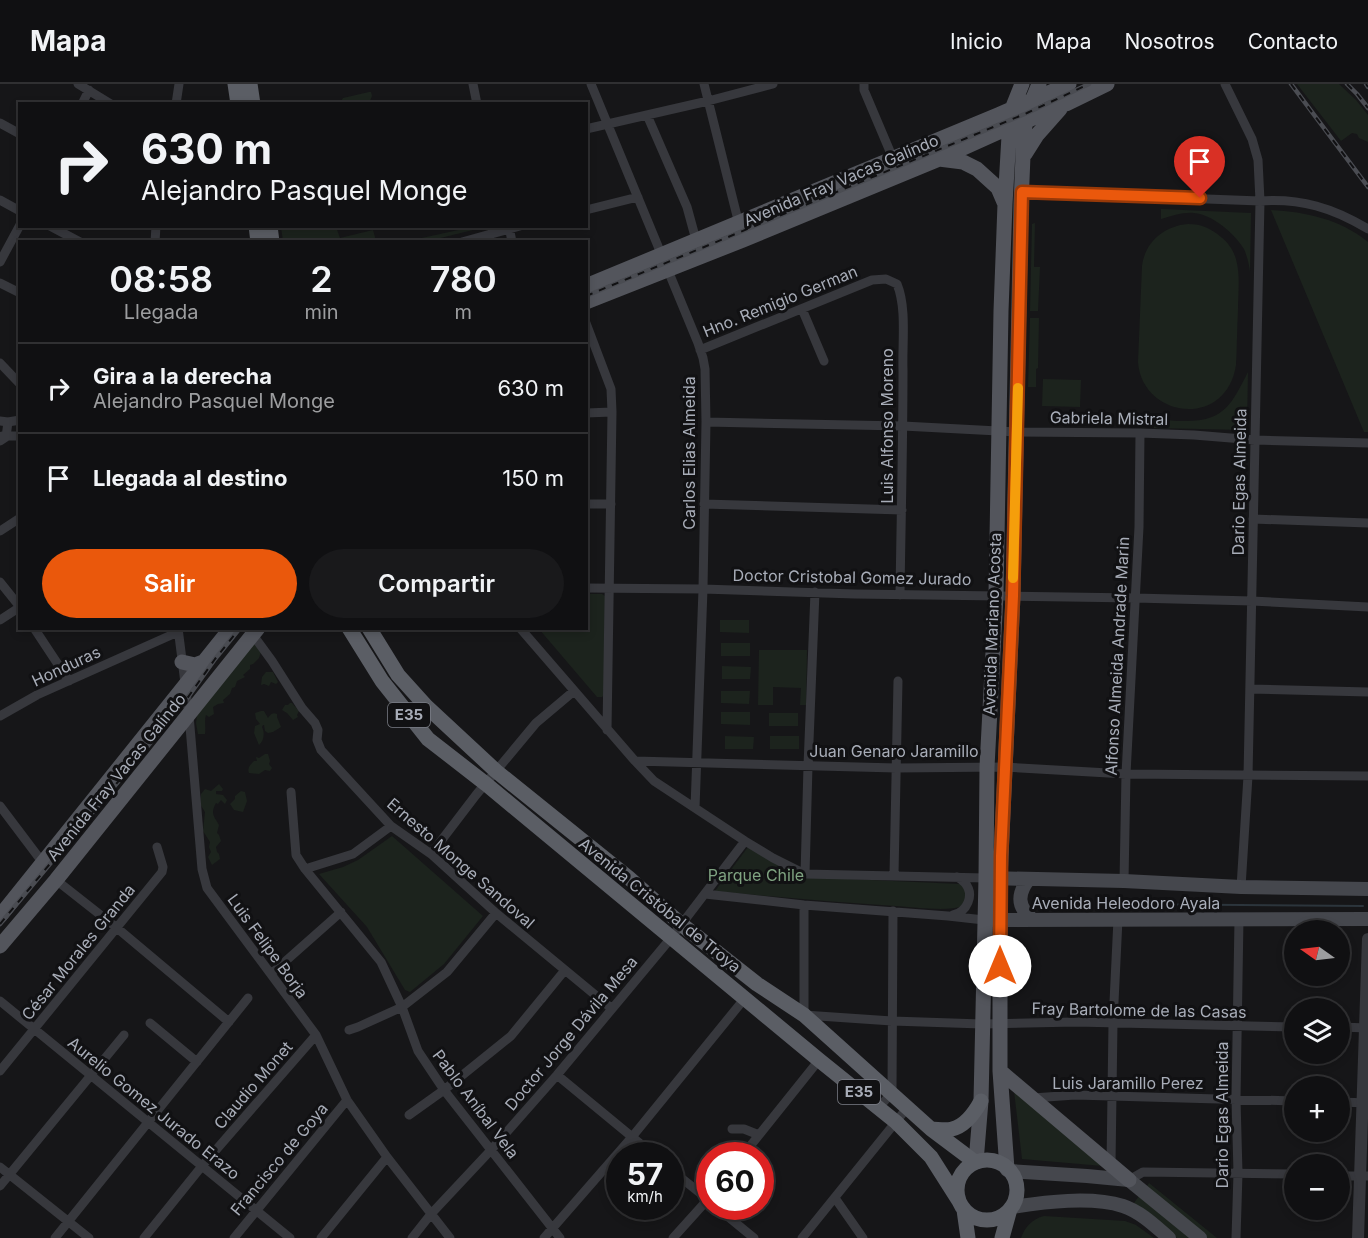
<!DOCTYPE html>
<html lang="es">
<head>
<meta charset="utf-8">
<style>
	body { margin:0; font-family:Inter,sans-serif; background:#19191b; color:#f1f3f6; height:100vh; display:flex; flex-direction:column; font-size:22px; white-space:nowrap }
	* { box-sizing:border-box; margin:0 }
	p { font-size:20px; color:#9c9d9f }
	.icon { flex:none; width:33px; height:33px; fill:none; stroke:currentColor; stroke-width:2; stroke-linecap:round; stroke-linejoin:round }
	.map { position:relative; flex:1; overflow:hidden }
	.details { position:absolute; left:18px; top:156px; width:570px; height:390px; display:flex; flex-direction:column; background:#101012; border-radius:0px; box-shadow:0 3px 9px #0003,0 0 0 2px #303032 }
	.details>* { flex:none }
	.hud { position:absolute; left:18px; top:18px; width:570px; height:126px; border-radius:0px; box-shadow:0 3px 9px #0003,0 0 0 2px #303032; background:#101012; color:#f1f3f6; overflow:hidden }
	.needle { width:39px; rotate:284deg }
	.controls { position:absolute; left:1284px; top:836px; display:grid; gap:12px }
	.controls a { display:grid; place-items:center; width:66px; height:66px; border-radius:50%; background:#101012; box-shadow:0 3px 9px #0003,0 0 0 2px #303032; font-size:30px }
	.speed { position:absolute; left:606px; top:1058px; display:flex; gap:12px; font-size:30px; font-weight:700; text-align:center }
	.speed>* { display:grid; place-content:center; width:78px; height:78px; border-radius:50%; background:#101012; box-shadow:0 3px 9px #0003,0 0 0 2px #303032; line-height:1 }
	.speed small { font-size:15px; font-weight:400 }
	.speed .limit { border:9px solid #d22; background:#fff; color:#111 }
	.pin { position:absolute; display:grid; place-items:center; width:51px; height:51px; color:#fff; margin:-62px -26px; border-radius:50% 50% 50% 0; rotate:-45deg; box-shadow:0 0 6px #0007 }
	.pin .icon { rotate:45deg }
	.me { position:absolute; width:66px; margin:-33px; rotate:0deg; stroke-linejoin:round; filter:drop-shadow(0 0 4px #0008) }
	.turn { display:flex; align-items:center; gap:21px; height:126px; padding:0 24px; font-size:27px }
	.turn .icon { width:78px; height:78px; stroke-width:2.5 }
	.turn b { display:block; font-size:42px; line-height:51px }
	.eta { display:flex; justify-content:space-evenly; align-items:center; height:102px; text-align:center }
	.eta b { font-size:36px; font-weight:600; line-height:42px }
	.action { display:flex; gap:12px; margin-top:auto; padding:12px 24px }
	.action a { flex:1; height:69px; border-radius:36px; background:#ea580c; color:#fff; font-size:24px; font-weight:600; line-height:69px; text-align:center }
	.action a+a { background:#19191b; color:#f1f3f6 }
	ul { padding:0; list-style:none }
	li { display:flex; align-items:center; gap:18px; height:90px; padding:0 24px; border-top:2px solid #303032 }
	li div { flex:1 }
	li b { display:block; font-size:22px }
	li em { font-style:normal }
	header { display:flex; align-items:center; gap:36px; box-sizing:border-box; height:84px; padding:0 30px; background:#101012; border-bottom:2px solid #303032 }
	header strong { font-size:28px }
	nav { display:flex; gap:33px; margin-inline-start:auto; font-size:21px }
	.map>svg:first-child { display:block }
	.green { fill:#1c231d }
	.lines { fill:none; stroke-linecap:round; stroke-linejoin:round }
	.stream { stroke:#2c353c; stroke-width:2 }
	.minor { stroke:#37383d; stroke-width:9 }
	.tertiary { stroke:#37383d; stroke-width:12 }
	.secondary { stroke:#45474d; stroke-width:14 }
	.primary { stroke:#53555c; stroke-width:15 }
	.trunk { stroke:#5b5e65; stroke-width:15 }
	.rail-casing { stroke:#4a4c52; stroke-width:4.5 }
	.rail { stroke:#111113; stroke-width:2; stroke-dasharray:7; stroke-linecap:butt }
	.route-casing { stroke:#983908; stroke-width:15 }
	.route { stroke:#ea580c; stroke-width:10 }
	.slow { stroke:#f59e0b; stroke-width:10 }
	.labels { text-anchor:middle; stroke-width:6; stroke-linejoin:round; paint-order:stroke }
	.shield { fill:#111113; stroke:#7b7e86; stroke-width:1.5 }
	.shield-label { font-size:15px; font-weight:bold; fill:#a8adb8 }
	.street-label { font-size:16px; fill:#a8adb8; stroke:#111113 }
	.park-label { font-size:16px; fill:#7fa381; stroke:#111113 }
</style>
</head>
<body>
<header>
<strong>Mapa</strong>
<nav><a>Inicio</a><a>Mapa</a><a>Nosotros</a><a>Contacto</a></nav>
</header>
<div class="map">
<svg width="1368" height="1154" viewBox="0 0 1368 1154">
	<rect width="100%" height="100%" fill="#161618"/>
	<path class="green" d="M1297 0H1339L1356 16 1368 31V58L1359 54 1357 50 1352 49 1341 57Z
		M369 8H371L372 12 369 19H340L343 14Z
		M1161 125 1251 129 1250 188C1249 180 1247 172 1244 165 1235 150 1212 130 1194 129 1183 128 1172 132 1161 135Z
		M1271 126C1306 128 1340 135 1368 158V348H1364Z
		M1035 139 1034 183H1040L1038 227H1030L1032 140Z
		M1188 140C1202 140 1210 144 1221 153 1244 171 1238 200 1238 226 1237 244 1237 263 1236 281 1226 346 1142 334 1138 278L1142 182C1145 158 1164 142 1188 140Z
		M281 143H336L340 154 373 146 376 157H283Z
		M472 143 473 146 428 157H408Z
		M1030 234H1039L1038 284 1036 285V303H1028Z
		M1248 288 1247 342 1245 346 1154 344V330C1165 337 1174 337 1186 337 1225 337 1232 319 1248 288Z
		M1043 295 1081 296 1080 323 1042 322Z
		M587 510H602L605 512 604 611 602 613H597L539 545 586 544Z
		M720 536H749V549L720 548Z
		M255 558 261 568 259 574 253 580 250 581V585L243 591 245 593 237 597 235 603 232 604 230 610 223 616 224 619 218 620 213 623 214 630 209 633 206 631C204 637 206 643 205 650H198L196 639 197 631Z
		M721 559H750V572H721Z
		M759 566H807L806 621H800L801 604 773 603V621H758Z
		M722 582 751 583 750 595H722Z
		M266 588H273L278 598 276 600 271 598 269 602 264 600 261 601 262 593Z
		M721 607H750L749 620 721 619Z
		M290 619H292L299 627 297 631 298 633 293 636 287 629 282 626 285 621H288Z
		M261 627H264L268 634C270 631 272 628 277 630V633L281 643 273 648 268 649 265 647 264 641H263L262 643C265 649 264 657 259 661L254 649 255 642 260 640 256 635 255 629Z
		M721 628H750V641L721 640Z
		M769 629H798V642H769Z
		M725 652 754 653 753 665H725Z
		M770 652H799V665H770Z
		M265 670H268L270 677 269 680 272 684 270 687 265 686 259 690 249 689C247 684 250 681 254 677H257L256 673 259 674Z
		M219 700 223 705 222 707H216V710L223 711 227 716 225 720 221 716 218 720 216 719C210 730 214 732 219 741L217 749 219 751 221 757 216 763 217 768 219 770 220 775 212 781 208 773 211 768 209 763 210 758 203 747 205 728 200 720 201 710 205 705 211 707Z
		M241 707 245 708 247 717 243 728 234 726 230 720 235 715V712Z
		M392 752 483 832 444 880 410 908 405 906 367 843 319 790 343 783 358 776Z
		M748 763 803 793 960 800 967 806 964 822C946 828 915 823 895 822 835 818 775 813 715 807Z
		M1014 1007 1103 1082 1022 1075Z
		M1149 1099 1217 1154H1207L1146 1104Z
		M1139 1112 1190 1154H1177L1134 1119Z
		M1044 1132 1125 1137 1136 1141 1154 1154H1021C1025 1143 1032 1135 1044 1132Z"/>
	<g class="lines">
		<path class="stream" d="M1112 820 1363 822"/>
		<path class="minor" d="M78 0 111 20
			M473 0 477 20
			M591 0 698 259 703 274 705 285 706 338 703 505 695 724
			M704 0 743 156
			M864 0V6L900 91
			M1225 0 1252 55 1258 76 1260 117 1248 692 1241 803
			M82 20 89 6
			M176 20 179 0
			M647 31 687 123 696 156
			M0 39 20 50
			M586 45 708 17 773 0
			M1022 108 1260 117C1301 114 1333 124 1368 145
			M0 116 20 127
			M586 126 638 113
			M50 142 80 158
			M509 142 512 158
			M155 158 156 142
			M462 158 520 142
			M0 178 20 141
			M0 199 20 209
			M802 225 824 277
			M586 239 611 305 612 328 607 646
			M700 266 872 196 886 195 897 200C907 224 902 260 903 286 903 361 901 436 900 511
			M0 279 20 300
			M586 329 612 328
			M0 337 8 338 20 336
			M706 338 903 342 1017 348 1140 349 1194 351 1255 356 1368 359
			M2 352H20
			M0 357 6 353 8 338
			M586 420H611
			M704 420 902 426
			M1253 435 1368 439
			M0 447 20 434
			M0 498 20 523 0 536
			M586 504 703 505 855 510 1135 514 1252 517 1368 523
			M34 544 69 597
			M178 544 189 631 202 785 207 804 316 951 347 1016 387 1073 450 1154
			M520 544 635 677 654 697 745 757 773 774 805 790 986 794
			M253 551 272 577 302 624 315 639 318 646 317 656 321 666 391 742 431 770 496 829 611 924
			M1250 605 1368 608
			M0 632 37 611 178 548
			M635 677 896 684 1004 683 1126 690 1368 692
			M291 708 296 771 305 785 381 878 402 923 418 967 444 1006 560 1154
			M0 722 43 779
			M431 770 476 711 536 639 574 607
			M305 785 353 770 391 742
			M805 790 808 682 815 508
			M894 791 898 597
			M56 796 117 844 229 938
			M1124 797 1126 690 1139 443 1140 349
			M705 810 804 821 948 832 984 836
			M804 821V931L892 937 982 940 1076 938 1294 943
			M953 831C967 828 975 811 965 799 964 798 959 794 957 793
			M271 890 341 828
			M0 917 290 1154
			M150 939 197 978
			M1340 943 1368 944
			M349 946 358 943 402 923 447 888 496 829
			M0 987 162 788 163 783 157 763
			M557 991 654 1071
			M1033 1014 1075 1011 1294 1017
			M1340 1018 1368 1019
			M878 1024 892 1009 893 827
			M409 1031 444 1006 511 952 565 886
			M732 1045H744L759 1051
			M743 1071 819 976
			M1111 1080 1113 939 1118 835
			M0 1083 89 1154
			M670 1085 710 1117
			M1340 1092H1368
			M1129 1096 1143 1088 1294 1090
			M0 1102 124 951
			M835 1114 863 1154
			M715 1122 754 1154
			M55 1154 248 914
			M144 1154 202 1082 316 951
			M234 1154 347 1016
			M321 1154 387 1073
			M412 1154 431 1130 491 1066 557 991 671 854 745 757
			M544 1154 632 1053 745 914
			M673 1154 710 1113
			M802 1154 907 1024
			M1236 1154 1238 1089 1236 1015 1239 835"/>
		<path class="tertiary" d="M1358 1154 1368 855"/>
		<path class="secondary" d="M989 794 1124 797 1241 803 1368 805
			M1029 795C1017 810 1017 823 1033 836
			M989 836 1368 835
			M1009 1087 1087 1092 1129 1096 1200 1154
			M1012 1123C1045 1118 1091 1112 1123 1122 1141 1128 1155 1142 1169 1154"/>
		<path class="primary" d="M1025 70 1037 51 1060 25
			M939 75 963 78 977 85 998 104 1004 118
			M586 202 998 31 1069 0
			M586 218 743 156 939 75 1010 43 1025 38 1056 22 1066 20 1107 0
			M182 578 195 581 203 578
			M0 832 231 544
			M0 862 56 796 258 544
			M1000 987 1129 1096
			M976 1078 981 1017 986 794 987 683 996 511 1001 227 1005 120 1010 35 1012 25 1022 0
			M1007 1085 1000 987V795L1013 512 1021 120 1024 48 1027 29 1039 0"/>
		<path class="trunk" d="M235 0 238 20
			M250 0 253 20
			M256 142 258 158
			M270 142 272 158
			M349 544 382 597 428 655 486 700 819 976 896 1038 931 1073 959 1117
			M369 544 398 591 426 622 496 687 629 794 681 840 757 900 804 931 931 1045 975 1078
			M931 1045C937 1045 946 1047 952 1045 965 1042 975 1028 981 1017
			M957 1106a30 30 0 1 1 60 0a30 30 0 1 1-60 0Z
			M964 1126 968 1154
			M1002 1154 1010 1125"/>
		<defs>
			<path id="rail" d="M1291 0 1368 103
				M1347 0 1357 10 1368 24
				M1366 0 1368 3
				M586 212 1027 29 1089 0
				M0 840 186 616 215 575 240 544"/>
		</defs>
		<use href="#rail" class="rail-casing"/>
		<use href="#rail" class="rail"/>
	</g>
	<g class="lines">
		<defs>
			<path id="route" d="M1000 882 1001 772 1013 512 1022 108 1200 114"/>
		</defs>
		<use href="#route" class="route-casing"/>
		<use href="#route" class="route"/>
		<path class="slow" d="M1013 494 1018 304"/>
	</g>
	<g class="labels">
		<g class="shield">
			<rect x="388" y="619" width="42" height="24" rx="4.5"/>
			<rect x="838" y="996" width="42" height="24" rx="4.5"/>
		</g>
		<g class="shield-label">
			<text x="409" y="636">E35</text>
			<text x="859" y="1013">E35</text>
		</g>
		<g class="street-label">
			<text transform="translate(841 96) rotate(-23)" y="6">Avenida Fray Vacas Galindo</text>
			<text transform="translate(780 217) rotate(-22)" y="6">Hno. Remigio German</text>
			<text transform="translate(1109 334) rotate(1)" y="6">Gabriela Mistral</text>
			<text transform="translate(887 342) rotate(-90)" y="6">Luis Alfonso Moreno</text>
			<text transform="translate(689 369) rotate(-90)" y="6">Carlos Elias Almeida</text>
			<text transform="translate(1239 398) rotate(-89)" y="6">Dario Egas Almeida</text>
			<text transform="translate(852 493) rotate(1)" y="6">Doctor Cristobal Gomez Jurado</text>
			<text transform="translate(992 540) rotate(-88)" y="6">Avenida Mariano Acosta</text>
			<text transform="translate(1117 572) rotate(-87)" y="6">Alfonso Almeida Andrade Marin</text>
			<text transform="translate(66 582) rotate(-25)" y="6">Honduras</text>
			<text x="894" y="673">Juan Genaro Jaramillo</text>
			<text transform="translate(116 693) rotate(-51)" y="6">Avenida Fray Vacas Galindo</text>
			<text transform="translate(461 779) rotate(41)" y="6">Ernesto Monge Sandoval</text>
			<text x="1126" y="825">Avenida Heleodoro Ayala</text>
			<text transform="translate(660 821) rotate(39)" y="6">Avenida Cristóbal de Troya</text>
			<text transform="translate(268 862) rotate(54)" y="6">Luis Felipe Borja</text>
			<text transform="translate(78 868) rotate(-51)" y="6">César Morales Granda</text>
			<text transform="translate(1139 926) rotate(1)" y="6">Fray Bartolome de las Casas</text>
			<text transform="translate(571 949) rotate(-50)" y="6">Doctor Jorge Dávila Mesa</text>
			<text x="1128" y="1005">Luis Jaramillo Perez</text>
			<text transform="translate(253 1001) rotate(-49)" y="6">Claudio Monet</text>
			<text transform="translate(476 1020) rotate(53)" y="6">Pablo Aníbal Vela</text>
			<text transform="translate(154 1024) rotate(39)" y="6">Aurelio Gomez Jurado Erazo</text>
			<text transform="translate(1222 1031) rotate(-90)" y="6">Dario Egas Almeida</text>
			<text transform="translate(279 1075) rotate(-50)" y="6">Francisco de Goya</text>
		</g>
		<g class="park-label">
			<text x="756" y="797">Parque Chile</text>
		</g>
	</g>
</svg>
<div class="controls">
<a><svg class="needle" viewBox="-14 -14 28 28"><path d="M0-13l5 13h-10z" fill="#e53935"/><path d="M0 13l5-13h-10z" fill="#9c9d9f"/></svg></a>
<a><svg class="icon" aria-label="layers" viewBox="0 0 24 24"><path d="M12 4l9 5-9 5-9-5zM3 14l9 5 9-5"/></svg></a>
<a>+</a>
<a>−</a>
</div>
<div class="speed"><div>57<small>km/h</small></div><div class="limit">60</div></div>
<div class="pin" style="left:1200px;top:114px;background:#d93025"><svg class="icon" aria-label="arrive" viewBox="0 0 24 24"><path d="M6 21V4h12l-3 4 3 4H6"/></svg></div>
<svg class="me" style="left:1000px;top:882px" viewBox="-20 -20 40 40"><circle r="19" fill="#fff"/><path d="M0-13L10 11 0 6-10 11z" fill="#ea580c"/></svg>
<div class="hud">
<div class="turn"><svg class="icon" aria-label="right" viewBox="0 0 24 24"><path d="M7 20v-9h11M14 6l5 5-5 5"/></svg><div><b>630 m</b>Alejandro Pasquel Monge</div></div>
</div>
<section class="details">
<div class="eta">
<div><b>08:58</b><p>Llegada</p></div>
<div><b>2</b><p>min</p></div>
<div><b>780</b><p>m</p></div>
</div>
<ul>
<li><svg class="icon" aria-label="right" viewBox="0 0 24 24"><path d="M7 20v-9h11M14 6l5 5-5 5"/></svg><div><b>Gira a la derecha</b><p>Alejandro Pasquel Monge</p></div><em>630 m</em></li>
<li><svg class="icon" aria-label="arrive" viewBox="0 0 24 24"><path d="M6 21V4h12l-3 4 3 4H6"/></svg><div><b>Llegada al destino</b></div><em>150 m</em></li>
</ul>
<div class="action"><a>Salir</a><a>Compartir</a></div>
</section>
</div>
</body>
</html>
